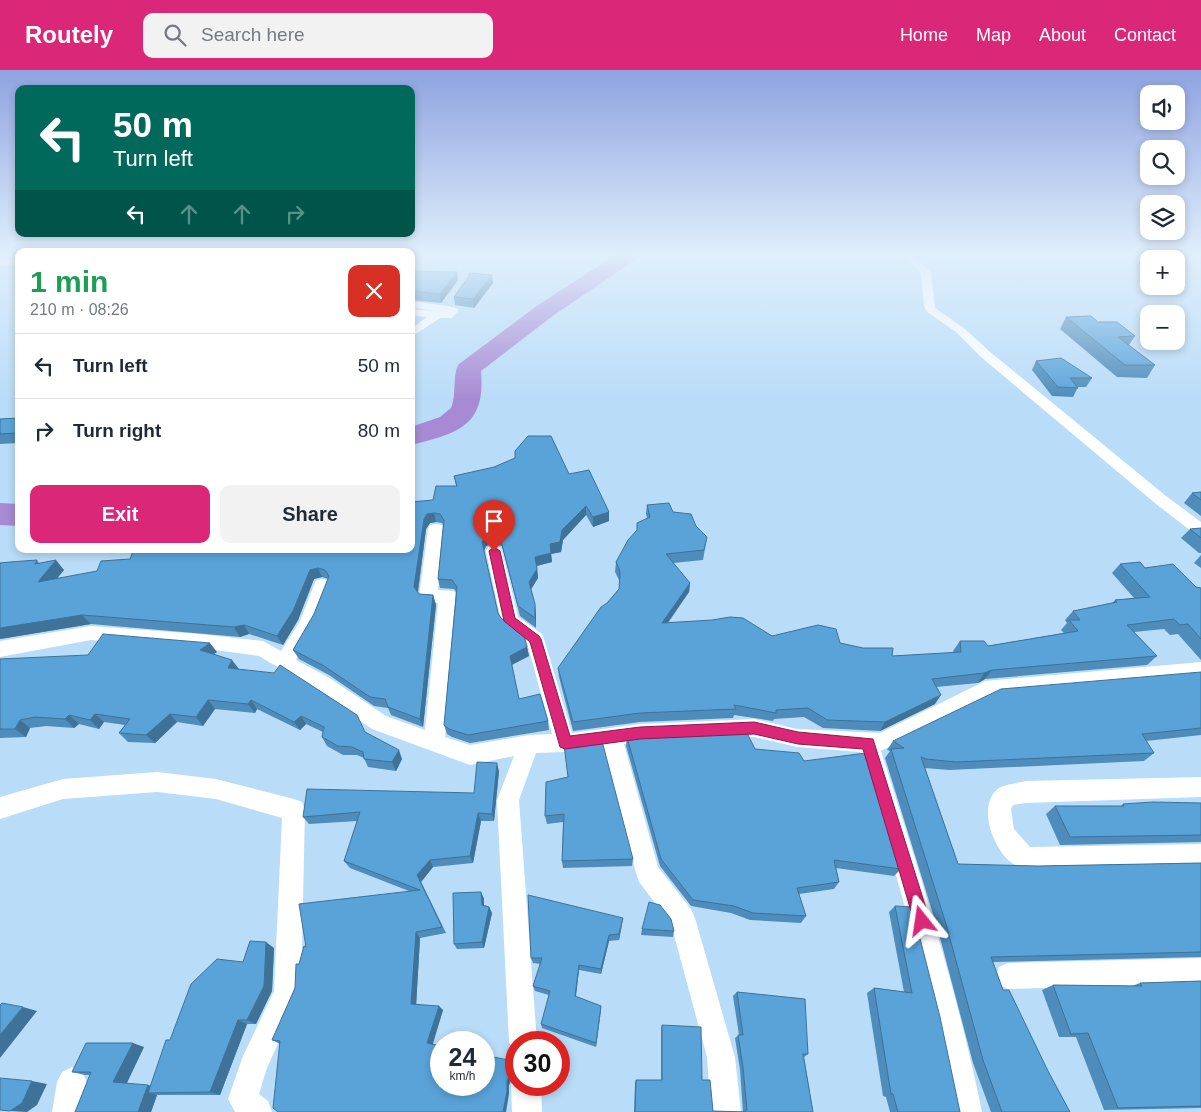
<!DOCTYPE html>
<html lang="en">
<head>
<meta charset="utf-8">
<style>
	body { margin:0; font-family:Helvetica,sans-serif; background:#f2f2f3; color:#1f2937; height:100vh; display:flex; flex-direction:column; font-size:19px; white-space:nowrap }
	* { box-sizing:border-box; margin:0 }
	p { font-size:16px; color:#747a83 }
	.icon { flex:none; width:28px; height:28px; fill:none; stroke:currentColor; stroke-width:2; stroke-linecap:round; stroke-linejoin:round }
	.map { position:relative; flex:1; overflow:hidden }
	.side { position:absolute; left:15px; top:178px; width:400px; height:305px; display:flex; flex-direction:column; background:#fff; border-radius:10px; box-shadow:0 2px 8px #0003 }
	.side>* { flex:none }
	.guide { position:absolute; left:15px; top:15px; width:400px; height:152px; border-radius:10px; box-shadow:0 2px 8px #0003; background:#00695c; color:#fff; overflow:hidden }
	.buttons { position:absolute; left:1140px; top:15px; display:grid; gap:10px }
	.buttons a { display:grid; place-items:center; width:45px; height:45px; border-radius:10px; background:#fff; box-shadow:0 2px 8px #0003; font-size:25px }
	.speed { position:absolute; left:430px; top:961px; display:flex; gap:10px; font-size:25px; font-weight:700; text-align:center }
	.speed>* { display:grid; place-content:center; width:65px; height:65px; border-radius:50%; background:#fff; box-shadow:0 2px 8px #0003; line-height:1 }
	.speed small { font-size:12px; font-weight:400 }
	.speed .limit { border:8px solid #d22; background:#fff; color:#111 }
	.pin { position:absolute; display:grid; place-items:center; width:42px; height:42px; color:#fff; margin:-51px -21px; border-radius:50% 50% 50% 0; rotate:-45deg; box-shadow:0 0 5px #0007 }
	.pin .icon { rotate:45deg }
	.me { position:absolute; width:55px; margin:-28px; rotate:345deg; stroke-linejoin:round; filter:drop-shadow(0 0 4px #0008) }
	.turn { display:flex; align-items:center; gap:18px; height:105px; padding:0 15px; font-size:22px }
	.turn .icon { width:65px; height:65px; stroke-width:2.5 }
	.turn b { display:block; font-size:35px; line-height:42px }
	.lanes { display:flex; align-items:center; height:48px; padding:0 15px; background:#0003; justify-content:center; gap:25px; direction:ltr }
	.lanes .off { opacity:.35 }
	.round { display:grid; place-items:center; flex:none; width:52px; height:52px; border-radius:10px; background:#f2f2f3 }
	.summary { display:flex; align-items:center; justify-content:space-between; height:85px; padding:0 15px }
	h1 { font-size:30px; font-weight:700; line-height:38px; color:#1e9e55 }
	.primary-button { display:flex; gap:10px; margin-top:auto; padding:10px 15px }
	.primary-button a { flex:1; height:58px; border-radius:10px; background:#db2777; color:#fff; font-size:20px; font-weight:700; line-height:58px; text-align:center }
	.primary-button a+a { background:#f2f2f3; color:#1f2937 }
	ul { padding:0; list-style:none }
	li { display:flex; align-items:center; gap:15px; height:65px; padding:0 15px; border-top:1px solid #e0e1e3 }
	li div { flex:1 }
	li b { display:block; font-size:19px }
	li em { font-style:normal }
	header { display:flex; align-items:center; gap:30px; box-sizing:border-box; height:70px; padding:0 25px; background:#db2777; color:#fff }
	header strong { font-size:24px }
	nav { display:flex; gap:28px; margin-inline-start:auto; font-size:18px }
	.search { width:350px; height:45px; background:#f2f2f3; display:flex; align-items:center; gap:12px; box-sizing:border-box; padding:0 18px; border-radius:10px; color:#747a83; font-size:19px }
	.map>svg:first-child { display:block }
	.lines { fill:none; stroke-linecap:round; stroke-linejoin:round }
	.river { fill:#a78ad3; fill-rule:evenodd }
	.minor { fill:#fff; fill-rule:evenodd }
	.wall { fill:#4d8cbb }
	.shaded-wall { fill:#3e7298 }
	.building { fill:#59a3d9; stroke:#3e7298 }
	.route { fill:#db2777; stroke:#8e194d }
</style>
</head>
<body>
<header>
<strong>Routely</strong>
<div class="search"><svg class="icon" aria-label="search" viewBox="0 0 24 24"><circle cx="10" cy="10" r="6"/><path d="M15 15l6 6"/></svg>Search here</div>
<nav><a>Home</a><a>Map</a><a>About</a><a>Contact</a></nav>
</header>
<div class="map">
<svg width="1201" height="1042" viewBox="0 0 1201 1042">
	<rect width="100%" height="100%" fill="#b9dcf8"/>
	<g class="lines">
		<path class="river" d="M617 184H641L638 188 554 245 481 301C486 356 458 363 411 375V357L440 347 451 338C457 324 452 304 459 294L538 235Z
			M0 433 19 434V456L0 455Z"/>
		<path class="minor" d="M901 184H911L931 202 935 238 964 258 989 281 1166 426 1201 452V465L1195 464 1156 434 981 287 956 262 927 242 924 236 921 203Z
			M0 189 19 190V196L0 195Z
			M411 231 454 237 459 240 452 248H440L411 267V259L427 247 411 245V239L436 241 411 237Z
			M436 454 442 455 444 459 438 520 454 521 457 526 445 667 470 675 529 665 552 664 527 573 504 556 501 551 486 481 488 477 494 475 500 477 502 481 518 547 542 564 544 569 572 663 640 654 754 649 797 659 880 663 985 611 1201 592V608L988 627 881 681C919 801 957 919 982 1042H952C931 919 895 801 860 682L797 677 754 667 624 674 658 797 691 839 695 848 735 987 741 1042H711L707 987 671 854 639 812 636 803 603 677 565 682 536 683 519 730 537 972H516V983L513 982 509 972 497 730 514 686 470 695 372 659 314 619 259 586 200 578 91 570 0 587V571L91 556 200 564 263 571 281 581 300 551 316 510 322 509 328 510 331 515 317 553 296 590 328 607 386 646 425 660 438 533 422 532 419 527 428 459 430 455Z
			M157 702 216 709 294 729 302 732 305 740 301 922 267 998 259 1024 268 1031 272 1042H235L228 1029 243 986 274 921 282 748 216 729 157 722 63 729 0 749V727L63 709Z
			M1201 707V727L1026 733 1013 735 1011 739 1014 759 1030 777 1201 774V798L1028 801C1021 798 1013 795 1007 789 992 774 977 734 999 718 1006 714 1018 713 1026 711Z
			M1201 888V914L1008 919 999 915 995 906 999 897 1008 893Z
			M72 997 82 1002 87 1012 82 1042H52L57 1012 62 1002Z
			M516 1005V1015H541L542 1042H512L511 1015Z"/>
	</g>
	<path class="wall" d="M411 201 458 210 441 233 411 230Z
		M492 205 493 213 474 238 455 235 454 227Z
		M1066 247 1098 252 1135 266 1129 275 1155 295 1147 308 1117 307 1060 259Z
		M1036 291 1092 308 1086 317H1078L1073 327 1052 326 1032 300Z
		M19 348V373L0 374V349Z
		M569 404 609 451 593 457 586 445 563 470 561 482 551 484 552 492 537 496 538 508 531 519 536 544V558L520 546 502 476 493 473 486 476 484 481 498 543 501 548 527 577 529 586 512 595 519 629 548 651 549 660 470 673 452 667 447 664 444 655 456 522 454 519 440 518 438 509 443 455 442 453 436 452 430 453 426 459 418 522 419 524 433 525 436 535 423 657 391 645 388 638 374 636 329 605 299 589 293 580 314 544 328 509 322 507 314 509 298 550 283 575 249 564 240 567 91 554 0 569 37 490 39 493 64 500 57 508 411 479 433 430 456 416 454 406Z
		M1201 422V446L1184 433 1192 423Z
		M647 435 673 442 696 456 707 467 703 490 673 493 690 513 689 522 668 553 772 566 840 573 892 586 954 583 953 581 960 571 988 576 1064 563 1061 560 1067 553 1065 550 1073 541 1112 533 1115 530 1134 528 1112 503 1120 494 1145 498 1196 517 1201 518V590L1178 564 1170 565 1164 559 1134 562 1157 586 1147 595 985 609 978 613 936 617 935 634 880 661 823 658 804 647 774 649 773 651 734 645 733 648 640 652 573 661 559 607 558 598 619 519V510L615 502 616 492 647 448 646 444Z
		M1201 458V483H1199L1181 468 1190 459Z
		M1201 485V498L1194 493Z
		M217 582 214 584 239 599 365 663 402 689 396 701 368 697 364 688 357 685H343L327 676 322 667 323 662 306 654 300 660 257 639 255 643 215 639 203 656 177 652 155 673 128 672 119 663 125 655 104 652 99 659 79 654 74 658 46 656 30 658 26 667 0 668V589Z
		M1201 602V665L1146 671 1154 683 1144 691 949 700 925 698 958 794 1037 796 1201 793V887L993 892 1003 920 1070 1042H991L973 993 938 860 885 688 890 681 887 680 893 671Z
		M627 667 755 679 804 691 901 799 894 806 836 798 839 812 834 819 799 824 806 846 801 853 750 850 731 843 691 836 660 796 626 676Z
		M499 701 494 751H481L473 793 433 797 421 812 446 863 420 868 416 934 443 940 432 974 516 995 509 1015V1024L280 974 272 970 295 918 299 894 306 877 409 821 350 798 344 791 357 751 309 754 303 747 474 723Z
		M546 712 633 789 632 796 563 798 562 791 563 752 547 754 545 746Z
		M1201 733V772L1060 775 1046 744 1055 736H1121L1123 734Z
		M481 822 484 829V835L489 837 492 843 484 878 457 879 454 874Z
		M895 836 960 1042H890L886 1027 883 1026 867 923 874 918 904 922 889 842Z
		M622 854 619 870 609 871 601 904 579 900 576 927 601 936 596 977 542 958 541 954 549 925 535 921 533 916 541 894 533 893 531 888Z
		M642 859 674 861 673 867 641 865Z
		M274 878 272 921 256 954H247L220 1025H157L151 1042 90 1005H85L72 1002 144 977 126 1013 150 1016 170 970 243 892Z
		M1201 911V1038L1104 1040 1076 967H1059L1042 920 1053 915 1132 916 1140 913Z
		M737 922 808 984 804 987 813 1042H634L635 1013 636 1010H661V959L662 955 702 1010 713 1041 743 1042 740 1000 735 968 739 965 733 926Z"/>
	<path class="shaded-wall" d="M457 202 458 210 441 233 440 224Z
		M492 205 493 213 474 238 473 229Z
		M586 436V445L563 470 561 482 551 484 550 474 562 460Z
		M609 442V451L593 457V447Z
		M434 443 436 452 430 453 426 459 417 527 414 517 424 449 427 444Z
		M492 464 493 473 486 476 484 481 482 472 485 467Z
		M551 483 552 492 536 496 535 487Z
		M56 490 64 500 46 522 38 512Z
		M318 498 322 507 314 509 298 550 283 575 277 566 310 500Z
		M537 499 538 508 530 521 529 512Z
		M690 513 689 522 661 562 662 553Z
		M433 525 436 535 423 657 420 649Z
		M535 534 536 544V558L535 548Z
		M82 545 91 554 0 569V558Z
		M244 555 249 564 240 567 234 557Z
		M210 573 217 582 206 589 200 580Z
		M527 577 529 586 511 595 510 586Z
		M232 590 239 599 228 598Z
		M992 600 985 609 978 613 984 603Z
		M941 625 935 634 880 661 885 652Z
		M208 630 215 639 203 656 196 647Z
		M251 630 257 639 255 643 248 634Z
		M95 644 104 652 99 659 90 650Z
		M170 644 177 652 155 673 146 665Z
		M69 645 79 654 74 658 65 649Z
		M301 646 306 654 300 660 294 652Z
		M20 650 30 658 26 667 15 659Z
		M399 680 402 689 396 701 392 692Z
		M497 693 499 701 494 751 492 744Z
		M478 743 481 751 473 793 470 786Z
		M430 790 433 797 421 812 446 863 417 805Z
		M481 822 484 829V841L482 835Z
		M489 837 492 843 484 878 482 872Z
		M623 848 622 854 619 870V864Z
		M416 862 420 868 416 938 411 934Z
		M609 865V871L601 904V899Z
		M266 872 274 878 272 921 256 954 247 950Z
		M579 895V900L575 931V926Z
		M439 936 443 940 432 977 427 973Z
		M601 936V940L596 977V973Z
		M23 937 37 941 0 988V965Z
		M238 950 247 954 220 1025 210 1022Z
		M133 973 144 977 126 1015 113 1012Z
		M513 991 516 995 509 1015V1024L506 1042H503L507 1012Z
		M32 1011 47 1014 37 1035 27 1042 10 1041Z
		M148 1015 159 1018 148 1023 157 1025 151 1042H138Z"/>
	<path class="building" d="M411 201 457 202 440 224 411 221Z
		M469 203 492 205 473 229 454 227 469 206Z
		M1091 246 1098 252H1117L1135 266 1118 267 1155 295H1125L1066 247Z
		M1061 288 1092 308H1070L1078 318 1058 317 1036 291Z
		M19 348V361L17 363 0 364V349Z
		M528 366H551L569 404 589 400 609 442 593 447 586 436 562 460 560 472 550 474 551 483 535 487 537 499 529 512 535 534V548L518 536 500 467 492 464 485 467 482 472 498 543 501 548 524 565 527 577 510 586 519 629 540 624 548 651 468 665 449 659 444 655 457 517 452 510 438 509 444 450 440 444 434 443 427 444 424 449 414 517 419 524 433 525 420 649 388 637 385 629 370 627 324 596 293 580 314 544 329 506 325 500 318 498 310 500 293 541 277 566 244 555 234 557 82 545 0 558V493L10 492 37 490 35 494 56 490 38 512 97 501 101 491 130 489 133 481 146 479H411V432L433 430 436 416H457L454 406 494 397 515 388V381Z
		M1201 422V430L1192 423Z
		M669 433 673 442 691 444 696 456 707 467 704 480 666 484 690 513 662 553 712 550 730 547 743 548 772 566 818 555 836 559 840 573 863 578H893L892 586 961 582 960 571H984L988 576 1078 561 1069 550H1080L1073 541 1117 532 1115 530 1150 527 1120 494 1140 492 1145 498 1173 494 1196 517 1201 518V569L1188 554 1180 555 1174 549 1127 555 1157 586 992 600 984 603 932 609 941 625 885 652 827 650 808 638 776 640V643L734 635 736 639 640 643 573 652 558 598 601 537 607 533 619 519 620 501 616 492 628 470 637 460V453L650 447 647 435Z
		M1201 458V468L1190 459Z
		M103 564 210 573 200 580 232 590 228 598 274 603 280 595 357 645 365 662 399 680 392 692 364 689 363 682 352 677 338 676 322 667 324 657 301 646 294 652 251 630 248 634 208 630 196 647 170 644 146 665 119 663 130 649 95 644 90 650 69 645 65 649 35 647 20 650 15 659H0V589L88 585Z
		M1201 602V658L1142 664 1154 683 956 692 926 689 921 687 958 794 1037 796 1201 793V882L991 887 1003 920H1009L1048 1001 1070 1042H1002L983 990 946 854 891 679 904 678 893 671 1001 619Z
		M746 661 755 679 799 683 804 691 866 683 901 799 834 790 839 812 797 818 806 846 753 843 734 836 693 830 661 789 627 667Z
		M602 671 633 789 562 791 564 744 545 746 546 712 568 707 564 675Z
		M477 692 497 693 492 744 478 743 470 786 430 790 417 805 442 857 416 862 411 934 439 936 427 973 441 976V1015H484V985L513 991 507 1012V1021L503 1042H278L273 1038 280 971 272 970 295 918 296 894H299L304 876 306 877 299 834 420 820 344 791 360 742 303 747 307 719 474 723Z
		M1153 732 1201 733V765L1070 767 1055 736H1124L1123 734Z
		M481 822 482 835 489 837 482 872 454 874 453 823Z
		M528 825 623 848 619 864 609 865 601 899 579 895 575 926 601 936 596 973 541 954 550 921 533 916 542 888H531Z
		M649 832 660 835 671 849 674 861 642 859Z
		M895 836 912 837 940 947 960 1042H898L893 1024H891L874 918 912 923Z
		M250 871 266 872 264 916 247 950H238L210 1022 148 1023 166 970H170L191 914 217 889 243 892Z
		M1201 911V1036L1118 1038 1088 963 1071 964 1053 915 1142 916 1140 913Z
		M737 922 805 929 808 984H803L813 1042H635L636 1010H662V955L701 957 702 1010H710L713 1041 745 1042 747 1040 743 997 738 965H743Z
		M2 933 23 937 0 965V935Z
		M86 973H133L113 1012 148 1015 138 1042H75L91 1002H72Z
		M0 1008 32 1011 22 1033 10 1041 0 1040Z"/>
	<linearGradient id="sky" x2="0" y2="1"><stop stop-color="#8ea3e0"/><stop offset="0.56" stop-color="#e0effc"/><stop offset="1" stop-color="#e0effc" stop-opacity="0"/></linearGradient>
	<rect width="1201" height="330" fill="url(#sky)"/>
	<path class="route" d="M494 477 500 481 515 548 539 566 541 569 570 666 640 657 754 652 798 662 873 669 930 851 928 857 922 860 916 857 914 851 863 679 798 674 754 664 640 669 565 679 560 677 530 572 504 551 489 481Z"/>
</svg>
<div class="buttons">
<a><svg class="icon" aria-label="sound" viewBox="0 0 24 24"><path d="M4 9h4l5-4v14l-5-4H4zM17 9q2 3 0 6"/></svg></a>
<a><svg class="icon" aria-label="search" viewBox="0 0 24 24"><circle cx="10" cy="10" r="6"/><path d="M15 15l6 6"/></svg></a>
<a><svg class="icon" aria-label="layers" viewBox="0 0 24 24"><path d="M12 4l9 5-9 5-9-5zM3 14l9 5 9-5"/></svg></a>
<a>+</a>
<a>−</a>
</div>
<div class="speed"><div>24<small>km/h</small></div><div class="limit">30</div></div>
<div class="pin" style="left:494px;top:481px;background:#d93025"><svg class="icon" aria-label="arrive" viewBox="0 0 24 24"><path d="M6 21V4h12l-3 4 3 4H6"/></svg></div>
<svg class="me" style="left:922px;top:851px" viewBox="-20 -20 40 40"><path d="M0-17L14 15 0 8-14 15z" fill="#db2777" stroke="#fff" stroke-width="4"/></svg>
<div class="guide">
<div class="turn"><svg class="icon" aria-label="left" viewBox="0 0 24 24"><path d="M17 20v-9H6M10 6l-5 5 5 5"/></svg><div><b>50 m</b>Turn left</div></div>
<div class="lanes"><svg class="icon" aria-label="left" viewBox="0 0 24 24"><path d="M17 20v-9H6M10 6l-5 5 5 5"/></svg><svg class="icon off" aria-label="ahead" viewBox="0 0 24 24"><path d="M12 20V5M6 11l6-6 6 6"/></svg><svg class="icon off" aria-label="ahead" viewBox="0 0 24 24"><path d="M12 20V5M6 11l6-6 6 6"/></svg><svg class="icon off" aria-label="right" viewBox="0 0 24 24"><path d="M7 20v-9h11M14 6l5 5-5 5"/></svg></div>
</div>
<section class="side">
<div class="summary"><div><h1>1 min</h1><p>210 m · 08:26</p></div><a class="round" style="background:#d93025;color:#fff"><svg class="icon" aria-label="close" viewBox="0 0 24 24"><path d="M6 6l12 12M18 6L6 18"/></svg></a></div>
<ul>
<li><svg class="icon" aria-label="left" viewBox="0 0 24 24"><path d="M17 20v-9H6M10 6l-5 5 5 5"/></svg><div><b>Turn left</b></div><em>50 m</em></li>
<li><svg class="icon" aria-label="right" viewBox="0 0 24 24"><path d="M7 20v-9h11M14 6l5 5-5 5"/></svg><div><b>Turn right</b></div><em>80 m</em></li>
</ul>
<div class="primary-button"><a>Exit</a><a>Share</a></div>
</section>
</div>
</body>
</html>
